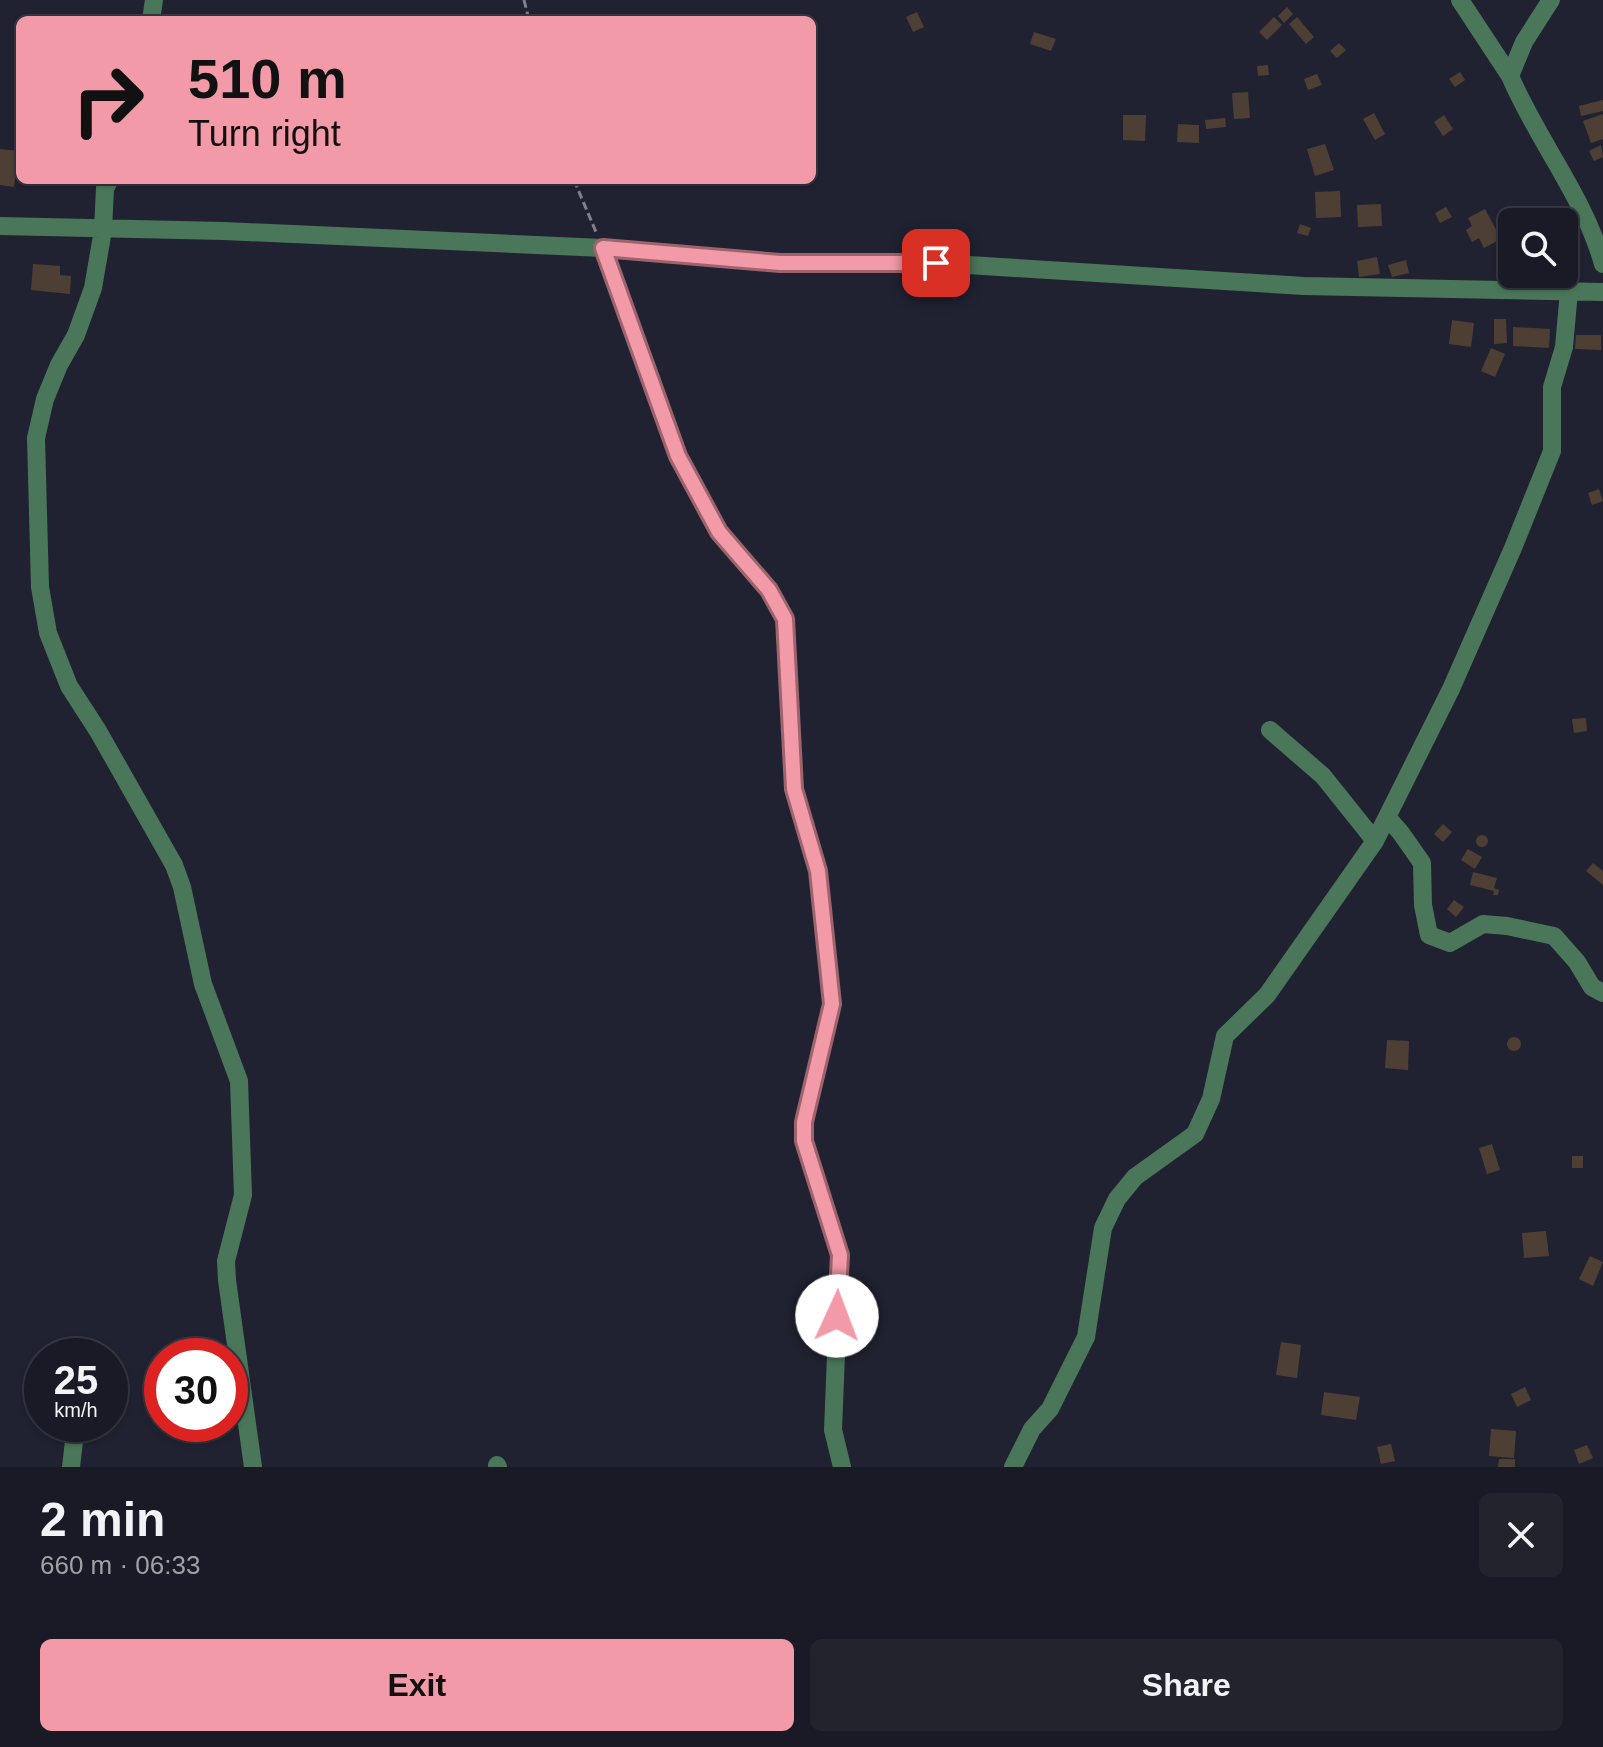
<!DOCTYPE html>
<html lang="en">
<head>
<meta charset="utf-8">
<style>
	body { margin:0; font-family:Helvetica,sans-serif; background:#22232d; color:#f1f3f6; height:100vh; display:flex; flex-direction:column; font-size:30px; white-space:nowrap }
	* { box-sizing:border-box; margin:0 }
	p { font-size:26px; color:#9fa1a7 }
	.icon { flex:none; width:44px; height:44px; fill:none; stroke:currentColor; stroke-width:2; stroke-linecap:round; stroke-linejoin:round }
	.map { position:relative; height:1467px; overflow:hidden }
	.details { display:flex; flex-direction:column; background:#191a25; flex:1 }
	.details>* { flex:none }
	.hud { position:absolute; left:16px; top:16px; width:800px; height:168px; border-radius:12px; box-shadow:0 2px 6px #0004,0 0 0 2px #373842; background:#f39aa8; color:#111; overflow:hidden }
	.controls { position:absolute; left:1498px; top:208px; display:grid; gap:16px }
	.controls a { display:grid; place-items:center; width:80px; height:80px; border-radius:12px; background:#191a25; box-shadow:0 2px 6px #0004,0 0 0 2px #373842; font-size:40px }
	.speed { position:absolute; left:24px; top:1338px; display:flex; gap:16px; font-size:40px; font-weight:700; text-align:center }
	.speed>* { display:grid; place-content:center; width:104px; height:104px; border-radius:50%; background:#191a25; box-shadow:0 2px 6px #0004,0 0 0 2px #373842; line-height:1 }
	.speed small { font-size:20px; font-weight:400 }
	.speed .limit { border:12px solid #d22; background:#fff; color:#111 }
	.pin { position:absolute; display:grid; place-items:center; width:68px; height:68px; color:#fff; margin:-34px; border-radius:16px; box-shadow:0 4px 12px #0006 }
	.me { position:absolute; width:88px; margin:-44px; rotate:2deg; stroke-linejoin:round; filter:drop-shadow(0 0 6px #0008) }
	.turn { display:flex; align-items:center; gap:28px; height:168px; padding:0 40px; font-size:36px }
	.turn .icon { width:104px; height:104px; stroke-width:2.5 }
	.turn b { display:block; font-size:56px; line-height:68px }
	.round { display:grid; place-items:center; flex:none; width:84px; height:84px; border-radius:12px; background:#22232d }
	.headline { display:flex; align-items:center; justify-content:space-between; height:136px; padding:0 40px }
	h1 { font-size:48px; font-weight:600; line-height:60px }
	.cta { display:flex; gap:16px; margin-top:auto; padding:16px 40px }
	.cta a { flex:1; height:92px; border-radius:12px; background:#f39aa8; color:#111; font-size:32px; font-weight:600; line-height:92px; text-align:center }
	.cta a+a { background:#22232d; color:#f1f3f6 }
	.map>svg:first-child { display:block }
	.building { fill:#4e3f34 }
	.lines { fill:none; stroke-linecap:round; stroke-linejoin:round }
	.path { stroke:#80818d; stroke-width:3; stroke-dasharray:8 4; stroke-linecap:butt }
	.minor { stroke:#4a7759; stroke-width:18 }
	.route-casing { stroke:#9e646d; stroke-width:20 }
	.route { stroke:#f39aa8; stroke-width:14 }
</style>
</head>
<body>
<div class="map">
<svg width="1603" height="1467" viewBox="0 0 1603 1467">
	<rect width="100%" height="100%" fill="#212231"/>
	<path class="building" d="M1287 7 1293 14 1284 23 1278 16Z
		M917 12 924 27 913 32 906 17Z
		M1274 17 1282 25 1267 40 1259 32Z
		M1297 17 1314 37 1306 44 1289 24Z
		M1034 32 1056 39 1051 51 1030 44Z
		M1339 43 1346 50 1337 58 1330 51Z
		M1268 65 1269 75 1258 76 1257 66Z
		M1460 72 1465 80 1455 87 1449 79Z
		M1317 74 1322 85 1308 90 1304 79Z
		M1248 92 1250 118 1234 119 1232 93Z
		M1603 100V111L1581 116 1579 106Z
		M1374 113 1385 134 1375 140 1363 119Z
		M1603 114V139L1591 143 1583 121Z
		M1123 115H1146L1145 141 1123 140Z
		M1444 115 1453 129 1443 136 1434 122Z
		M1225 118 1226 127 1206 129 1205 120Z
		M1178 124 1199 125V143L1177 142Z
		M1325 144 1334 170 1315 176 1307 149Z
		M1601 145 1603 157 1594 161 1589 151Z
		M0 149 19 151 14 187 0 185Z
		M1340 191 1341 217 1316 218 1315 192Z
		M1381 204 1382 226 1358 227 1357 205Z
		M1446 207 1452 217 1440 223 1435 213Z
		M1485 209 1501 239 1484 248 1479 238 1472 242 1466 230 1472 226 1468 218Z
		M1300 224 1311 228 1308 236 1297 233Z
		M1574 252 1580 274 1567 277 1564 255Z
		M1377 257 1380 274 1359 277 1357 261Z
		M1406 260 1409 273 1392 277 1388 265Z
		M33 264 60 266V275L71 276 70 294 31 290Z
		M1494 319H1506L1507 343 1494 344Z
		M1452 320 1474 323 1471 347 1449 344Z
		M1513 327 1550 329 1549 348 1513 346Z
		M1576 335H1601V350L1575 349Z
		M1491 348 1505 354 1495 377 1481 371Z
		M1599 489 1603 501 1592 505 1588 493Z
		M1586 718 1587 731 1574 733 1572 719Z
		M1443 824 1452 832 1443 842 1434 834Z
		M1476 841a6 6 0 1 1 12 0a6 6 0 1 1-12 0Z
		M1468 849 1482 857 1475 869 1461 860Z
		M1593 863 1603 871V885L1586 871Z
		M1473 872 1497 878 1494 888 1499 890 1498 895H1493L1494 891 1470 885Z
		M1454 900 1464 907 1456 917 1447 909Z
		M1507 1044a7 7 0 1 1 14 0a7 7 0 1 1-14 0Z
		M1387 1040 1409 1041 1408 1070 1385 1068Z
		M1492 1144 1500 1170 1487 1174 1479 1148Z
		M1572 1156H1583V1168H1572Z
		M1546 1231 1549 1256 1524 1258 1522 1233Z
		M1590 1256 1603 1262 1593 1286 1579 1279Z
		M1281 1342 1301 1345 1297 1378 1276 1375Z
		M1525 1387 1531 1400 1517 1407 1511 1394Z
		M1324 1392 1360 1397 1356 1420 1321 1415Z
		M1491 1429 1516 1431 1514 1458 1489 1456Z
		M1391 1444 1395 1461 1381 1464 1377 1447Z
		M1587 1445 1593 1458 1579 1464 1574 1450Z
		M1499 1459H1515V1467H1498Z"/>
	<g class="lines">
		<path class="path" d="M524 0 529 20
			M574 180 596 232"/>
		<path class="minor" d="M1460 0 1510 76
			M1551 0 1524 42 1510 76C1537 140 1584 196 1603 264
			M151 20 154 0
			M110 180 105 188 103 230 93 288 76 335 59 365 45 399 36 438 40 587 48 633 69 686 98 731 174 865 182 887 203 984 239 1081 243 1195 226 1261 227 1280 253 1467
			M0 226 224 231 603 248 780 263H936L1304 286 1603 292
			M603 248 678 456 719 532 769 590 785 619 794 789 818 871 832 1004 804 1122V1141L840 1255 833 1430 842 1467
			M1270 730 1323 776 1375 841
			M1387 817 1401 833 1422 863 1423 905 1429 935 1450 943 1483 924 1507 926 1554 936 1577 962 1592 987 1603 993
			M497 1465 498 1467
			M71 1467 76 1424
			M1013 1467 1032 1429 1050 1409 1086 1337 1103 1228 1117 1199 1135 1177 1195 1134 1211 1099 1225 1036 1267 995 1375 841 1451 689 1513 548 1552 451V387L1564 347 1569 291"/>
	</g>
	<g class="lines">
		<defs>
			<path id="route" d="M837 1316 840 1255 804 1141V1122L832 1004 818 871 794 789 785 619 769 590 719 532 678 456 603 248 780 263H936"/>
		</defs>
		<use href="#route" class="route-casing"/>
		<use href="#route" class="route"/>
	</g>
</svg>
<div class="controls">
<a><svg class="icon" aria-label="search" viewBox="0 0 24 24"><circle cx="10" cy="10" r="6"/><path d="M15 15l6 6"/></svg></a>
</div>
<div class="speed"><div>25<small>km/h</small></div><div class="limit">30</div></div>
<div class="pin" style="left:936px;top:263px;background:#d93025"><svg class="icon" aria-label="arrive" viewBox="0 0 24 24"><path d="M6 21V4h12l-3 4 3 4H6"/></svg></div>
<svg class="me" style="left:837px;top:1316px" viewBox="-20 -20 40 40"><circle r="19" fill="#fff"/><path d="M0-13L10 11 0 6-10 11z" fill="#f39aa8"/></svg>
<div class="hud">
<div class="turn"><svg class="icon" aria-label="right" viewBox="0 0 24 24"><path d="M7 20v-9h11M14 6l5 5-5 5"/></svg><div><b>510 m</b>Turn right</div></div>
</div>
</div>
<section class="details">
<div class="headline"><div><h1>2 min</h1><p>660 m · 06:33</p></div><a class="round"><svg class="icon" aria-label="close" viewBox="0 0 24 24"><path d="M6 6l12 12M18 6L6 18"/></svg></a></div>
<div class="cta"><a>Exit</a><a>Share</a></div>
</section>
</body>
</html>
